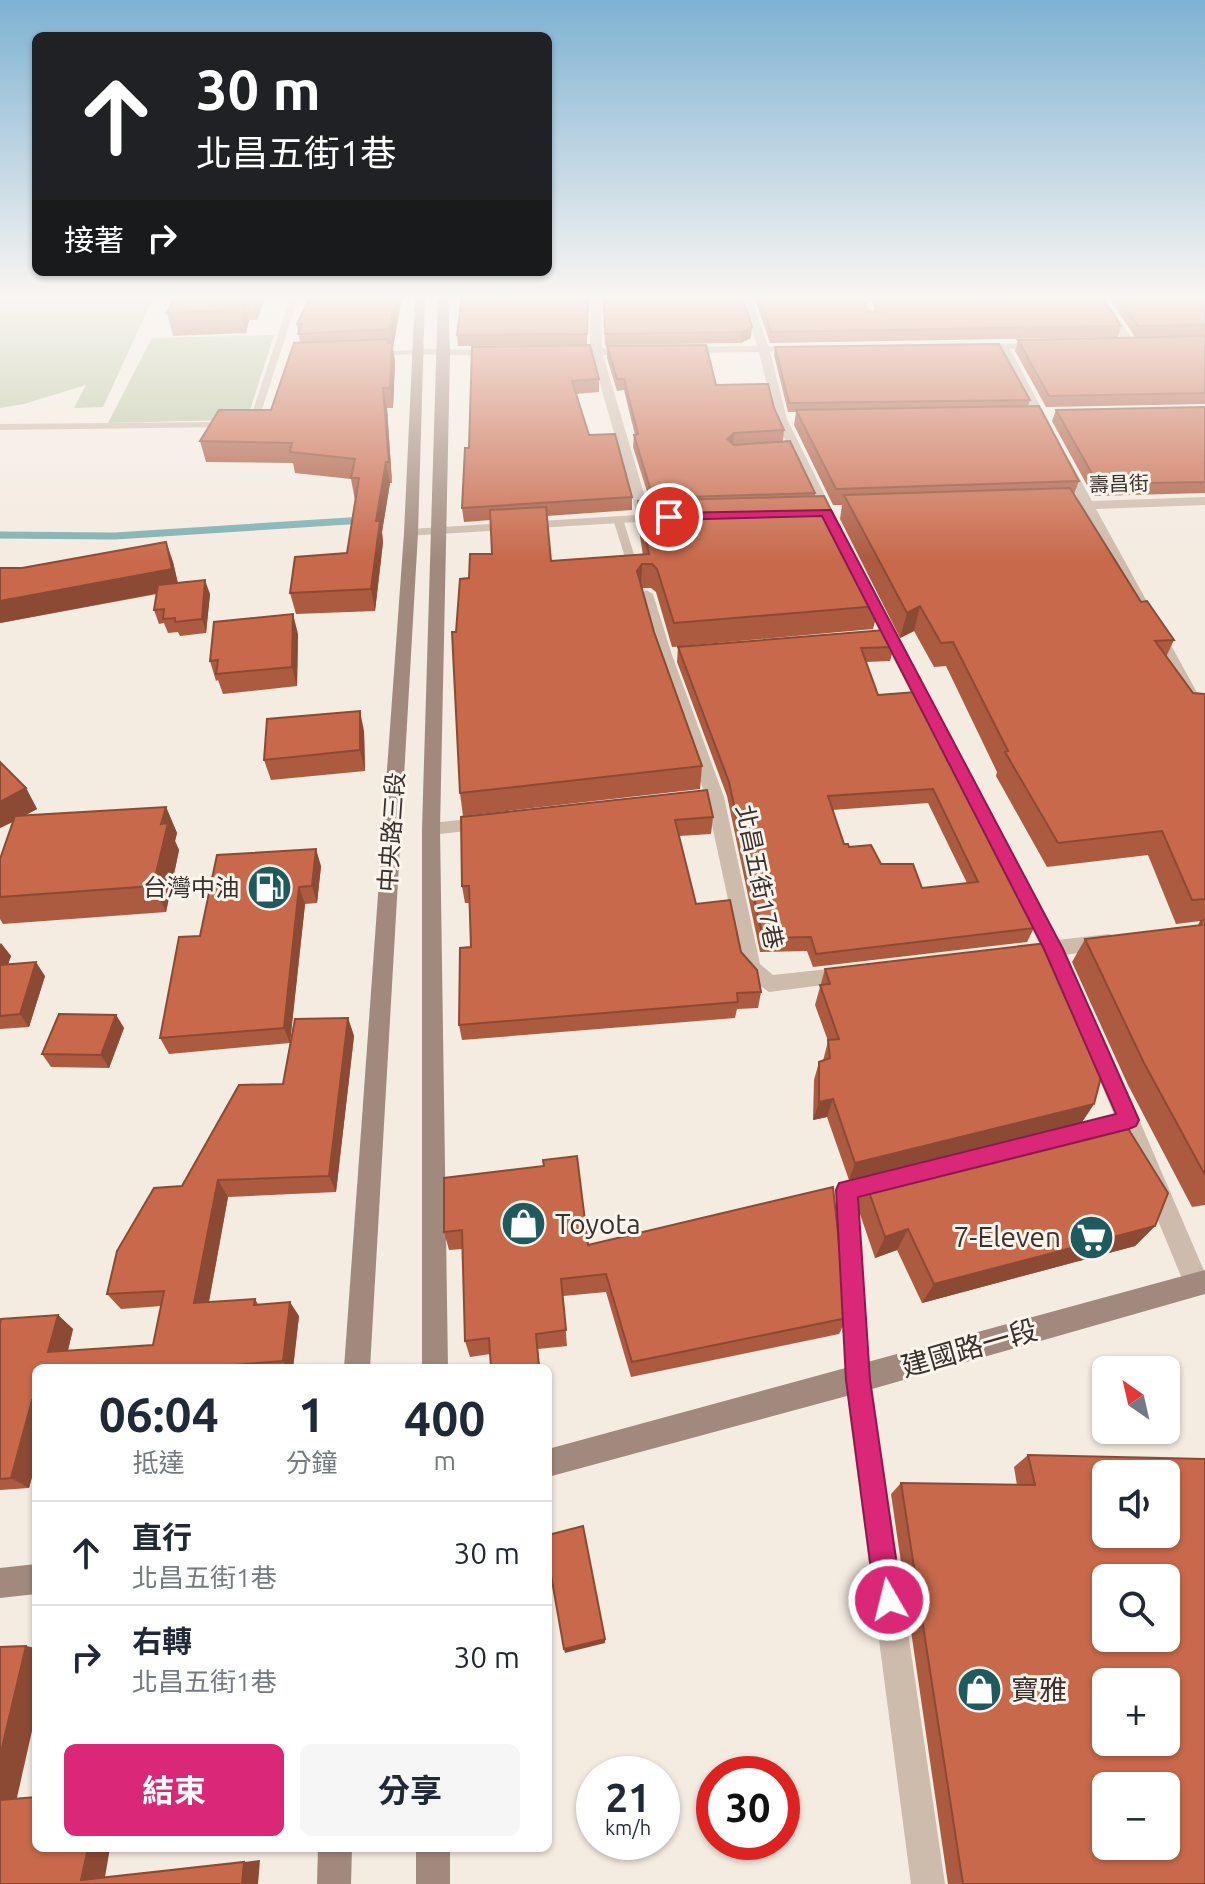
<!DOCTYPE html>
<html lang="zh-TW">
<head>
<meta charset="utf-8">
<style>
	body { margin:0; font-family:Ubuntu,"Noto Sans TC",sans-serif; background:#f6f6f7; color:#1f2937; height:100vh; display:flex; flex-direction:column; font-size:30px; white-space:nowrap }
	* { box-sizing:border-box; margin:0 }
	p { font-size:26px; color:#747a83 }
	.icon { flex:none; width:44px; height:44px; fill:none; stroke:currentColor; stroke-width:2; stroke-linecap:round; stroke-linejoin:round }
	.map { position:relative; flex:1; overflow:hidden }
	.sheet { position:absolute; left:32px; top:1364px; width:520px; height:488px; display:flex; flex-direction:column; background:#fff; border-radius:12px; box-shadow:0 2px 6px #0004 }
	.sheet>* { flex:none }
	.guide { position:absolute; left:32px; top:32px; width:520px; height:244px; border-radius:12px; box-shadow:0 2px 6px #0004; background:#202124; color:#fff; overflow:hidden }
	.needle { width:52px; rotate:326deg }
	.controls { position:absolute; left:1092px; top:1356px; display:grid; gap:16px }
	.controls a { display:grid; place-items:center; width:88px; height:88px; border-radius:12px; background:#fff; box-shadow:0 2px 6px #0004; font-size:40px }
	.speed { position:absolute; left:576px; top:1756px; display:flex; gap:16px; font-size:40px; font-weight:700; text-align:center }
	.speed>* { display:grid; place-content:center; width:104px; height:104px; border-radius:50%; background:#fff; box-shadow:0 2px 6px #0004; line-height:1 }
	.speed small { font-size:20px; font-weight:400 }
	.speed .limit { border:12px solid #d22; background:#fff; color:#111 }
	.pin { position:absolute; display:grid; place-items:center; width:68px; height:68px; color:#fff; margin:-34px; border:4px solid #fff; border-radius:50%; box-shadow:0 2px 8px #0007 }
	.me { position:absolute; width:88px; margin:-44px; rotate:352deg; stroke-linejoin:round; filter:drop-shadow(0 0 6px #0008) }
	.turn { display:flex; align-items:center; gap:28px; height:168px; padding:0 32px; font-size:36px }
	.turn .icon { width:104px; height:104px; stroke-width:2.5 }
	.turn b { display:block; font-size:56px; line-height:68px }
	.then { display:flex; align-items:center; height:76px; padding:0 32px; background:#0003; gap:16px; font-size:30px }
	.eta { display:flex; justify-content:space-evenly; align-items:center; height:136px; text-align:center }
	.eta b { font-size:48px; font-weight:700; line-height:56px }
	.primary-button { display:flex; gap:16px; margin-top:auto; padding:16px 32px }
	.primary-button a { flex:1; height:92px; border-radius:12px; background:#db2777; color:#fff; font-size:32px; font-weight:700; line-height:92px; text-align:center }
	.primary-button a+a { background:#f6f6f7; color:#1f2937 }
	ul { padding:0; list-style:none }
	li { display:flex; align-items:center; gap:24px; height:104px; padding:0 32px; border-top:2px solid #e0e1e3 }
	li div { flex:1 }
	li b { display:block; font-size:30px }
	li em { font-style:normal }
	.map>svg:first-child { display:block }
	.green { fill:#b8c4a0 }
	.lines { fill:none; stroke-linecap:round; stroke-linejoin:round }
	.stream { stroke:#7fb0b2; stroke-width:7 }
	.lane { fill:#cdbbac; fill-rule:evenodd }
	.street { fill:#cdbbac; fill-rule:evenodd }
	.secondary { fill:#a18a7d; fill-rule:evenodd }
	.wall { fill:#ac5a40; fill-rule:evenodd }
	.shaded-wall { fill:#8c4a34 }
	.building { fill:#c8694b; stroke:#8c4a34; stroke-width:2; fill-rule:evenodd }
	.route { fill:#db2777; stroke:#8e194d; stroke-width:2 }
	.labels { text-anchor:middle; stroke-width:6; stroke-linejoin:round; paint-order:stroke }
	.far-street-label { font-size:20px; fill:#3b302b; stroke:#fbf5ee }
	.street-label { font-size:24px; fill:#3b302b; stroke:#fbf5ee }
	.poi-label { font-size:24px; fill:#3b302b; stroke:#fbf5ee; text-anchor:end }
	.near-poi-label { font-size:28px; fill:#3b302b; stroke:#fbf5ee; text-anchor:start }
	.near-street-label { font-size:28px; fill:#3b302b; stroke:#fbf5ee }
</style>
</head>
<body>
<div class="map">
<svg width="1205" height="1884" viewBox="0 0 1205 1884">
	<rect width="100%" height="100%" fill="#f4ebe1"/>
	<path class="green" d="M0 296H154L103 407 74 408 86 385 24 404 0 408Z
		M274 335 250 410 231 420 108 423 152 338Z"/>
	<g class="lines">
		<path class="stream" d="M0 535 115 536 364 520"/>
		<path class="lane" d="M291 296H299L259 418 245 422V418L251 416Z
			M417 350H420V354L377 356 373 354 377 352Z
			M231 422 232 424 228 427 0 430V424Z
			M615 517 623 519 639 570 638 572 629 570 613 519Z
			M880 1174 886 1177 888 1182 886 1187 855 1196 867 1380 865 1387 858 1389 851 1387 849 1380 838 1190 840 1185Z"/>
		<path class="street" d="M591 296H601L602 348H633L639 351 633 354 603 355 650 514H670V520L406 536V530L411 529 637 515 592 355H565L559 352 565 349 590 348Z
			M741 296H751L768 346 783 349 770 352 787 419 837 520 835 523 823 520 775 419 759 352 681 353 675 350 681 347 757 346Z
			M857 296H867L877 321H869Z
			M1094 296H1104L1135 343 1134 345H1126Z
			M1045 343 1046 345 1041 348 1010 349 1053 430 1047 434 1041 430 999 350H973L968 347 973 344Z
			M417 349 497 350 503 353 497 356 413 354 411 352Z
			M1064 457 1070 461 1092 501 1205 497V505L1096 509 1205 707V727L1197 722 1083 509 1053 510 1046 506 1053 502 1079 501 1058 461Z
			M866 587 873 591 1057 940 1109 934 1116 937 1119 942 1116 947 1065 955 1073 971 1070 977H1056L1046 957 1035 956 1032 950 1039 943 859 591Z
			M646 590 653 594 672 655 724 797 760 964 773 975 847 967 854 969 857 975 854 981 769 992 744 974 706 797 656 655 639 594Z
			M487 817 493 818 496 823 493 828 431 835 422 829 431 823Z
			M1094 1031 1102 1034 1105 1040 1205 1273V1293L1197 1296 1188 1293 1083 1040 1086 1034Z
			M858 1367 867 1371 871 1380 945 1884H911L845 1380 849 1371Z"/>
		<path class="secondary" d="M415 296H425L418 533 370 1368H344L404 533Z
			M438 296H448L450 354 440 829 448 1368H422V829Z
			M1205 1270V1294L858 1393 548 1477V1449Z
			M36 1564V1594L0 1598V1568Z
			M318 1848H352L351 1884H317Z
			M416 1848H450V1884H416Z"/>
	</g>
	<path class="wall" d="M175 296H266L257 320H249L246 333 173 336 167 313Z
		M402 296 393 348 395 362 393 408H387L392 483H390L382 532 383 542 375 611 296 614 290 593 347 553 355 500 351 479 295 473 293 463 206 462 200 441 271 410 300 343 297 324Z
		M588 296 587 345 458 346 457 335Z
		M603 296H742L751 338 741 343 605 345Z
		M754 296H861L868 312H875L870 296H979L982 301H988L986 296H1101L1121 326 1118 337 770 343Z
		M1113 296H1205V336L1135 337 1111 301Z
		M1205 336V404L1046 407 1015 351 1018 340Z
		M607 346 716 385 774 408 784 430 783 441 815 493V496L879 606 873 629 672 647 656 592 651 588H642L654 632 702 766 700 789 463 816 460 793 456 632 469 578 492 554 491 520 464 522 462 508 469 448 472 347 599 379V392L576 394 589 435 632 497V510L547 516 551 561 643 555 638 524V501H650L633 447 634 435H635L624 390 617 391 607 358Z
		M775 347 1030 400 1028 406 1079 481 1074 494 1141 602 1174 640 1166 657 1193 693 1205 694V1205L1192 1207 1128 1085 1072 962 1085 939 1198 925 1200 921 1176 924 1148 855 1047 867 996 776 997 772 946 666 934 667 914 631 900 638 840 519 842 505H833L794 425 796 412H788L774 355Z
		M1205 407V493L1093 496 1052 421 1056 410Z
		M166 542 173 562 178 583 210 594 206 633 180 636 178 632 168 633 164 623 159 624 154 610 157 594 0 623V568H22Z
		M298 634 297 686 223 694 218 680 216 681 210 661Z
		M678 647H894L890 661 866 662 878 695 1034 928 1027 942 813 967 807 951 760 952 727 796 677 662ZM928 803 967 883 922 888 881 864 844 844 832 810Z
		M364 731 365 771 271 780 264 760Z
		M0 762 26 788 37 809 24 816 166 807 177 833 175 841 179 850 166 912 3 924 0 919V897L13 822 0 828Z
		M461 817H713L711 834 679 836 696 904 741 952 761 992 758 1008 737 1009 735 1018 462 1040 459 1025 471 947 470 903H465L462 886Z
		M321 866 317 903 305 904 290 1042 348 1018 354 1036 336 1192 228 1197 209 1302 255 1299 258 1304 299 1316 293 1368H36V1462L29 1488 0 1490V1324L58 1315 73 1329 68 1351 153 1345 161 1306 121 1309 107 1294 182 1186 283 1084 290 1043 169 1054 160 1038 200 936Z
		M0 943 11 956 8 964 45 976 29 1027 0 1029Z
		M825 969 1094 1104 1082 1122 849 1180 827 1117 813 1120 814 1080 819 1062 823 1061 828 1041 815 1005Z
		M116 1015 124 1028 109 1068 51 1067 42 1054Z
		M867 1177 1155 1226 1135 1246 922 1303 897 1250 875 1258 859 1211 858 1198Z
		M444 1178 588 1245 847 1318 839 1334 631 1377 606 1292 563 1296 567 1346 538 1349 540 1368H491L490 1354 470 1357 465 1341 463 1249 449 1250 444 1232Z
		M1028 1455 1205 1884H948L891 1494 901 1483 1017 1485 1014 1467Z"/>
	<path class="shaded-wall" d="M252 296H266L257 320 252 297Z
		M396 296H402L393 348 390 329Z
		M244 297 249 320 246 333 240 310Z
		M752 327 751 338 741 343 742 332Z
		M389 339 391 358 392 343 395 362 393 408 390 388Z
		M383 388 387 408 392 483 389 462Z
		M734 433 733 445 727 439Z
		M386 462 390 483 382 532 383 542 375 611 371 589 376 521Z
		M166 542 173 562 179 589 0 623V601Z
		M642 564 641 588 637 571Z
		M205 580 210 594 206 633 202 619Z
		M920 606 914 631 900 638 907 613Z
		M293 614 298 634 297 686 292 667Z
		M360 711 364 731 365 771 360 750Z
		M26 788 37 809 0 828V802Z
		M166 807 177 833 175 841 179 850 166 912 153 886 161 824Z
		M316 849 321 866 317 903 312 886Z
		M299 887 305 904 290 1043 284 1028Z
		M1 943 11 956 3 978 0 974V947Z
		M36 962 45 976 29 1027 20 1014Z
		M116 1015 124 1028 109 1068 101 1055Z
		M348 1018 354 1036 336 1192 329 1176Z
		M833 1099 827 1117 813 1120 819 1102Z
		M1094 1104 1082 1122 849 1180 855 1163Z
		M218 1180 228 1197 206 1317 194 1303Z
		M1155 1226 1135 1246 922 1303 934 1284Z
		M908 1229 897 1250 875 1258 885 1237Z
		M290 1302 299 1316 293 1368H287L283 1361Z
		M58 1315 73 1329 64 1365 48 1352Z
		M32 1400 36 1402V1462L29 1488 11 1478Z
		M605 1639V1643L565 1653 564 1649Z
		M26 1646 36 1648V1713L16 1802 0 1801V1756Z
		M88 1848H110L105 1877 81 1880Z
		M260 1860 258 1884H242L244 1862Z"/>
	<path class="building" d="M175 296H252V297H244L240 310 167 313Z
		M311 296H396L390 329 298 334 301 324H297Z
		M462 296H588L587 334 457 335Z
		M604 296H742L752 327 742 332 605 334Z
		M759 296H861L868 312H881L875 296H979L982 301 995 302 992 296H1101L1121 326 771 332Z
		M1118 296H1205V325L1138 326Z
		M1205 336V393L1049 396 1018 340Z
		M389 339 388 343H392L390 388H383L389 462H386L376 521H380L371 589 290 593 295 557 347 553 359 478H351L355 459 290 452 292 443 200 441 219 410H271L294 343Z
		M999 344 1030 400 789 403 775 347Z
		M590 345 599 379 572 381 589 435 615 434 632 497 462 508 465 448H469L472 347Z
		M706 345 716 385 768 384 774 408 784 430 734 433 727 439 734 445 790 441 815 493 653 498 634 435 638 434 624 379H617L607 346Z
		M1039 406 1079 481 836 489 796 410Z
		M1205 407V482L1098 484 1056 410Z
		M1070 488 1141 602 1147 601 1174 640 1155 641 1193 693 1205 694V899L1192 900 1162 831 1058 843 1005 752 1008 751 953 642 941 643 920 606 907 613 844 495Z
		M824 496 879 606 674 623 657 569 652 564H642L637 571 654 632 702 766 460 793 452 632H456L460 579 469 578 470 554H492L490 510 546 507 551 561 649 554 638 501Z
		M166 542 172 569 0 601V568H22Z
		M205 580 202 619 175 622V618L163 619 164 609 154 610 158 585Z
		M293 614 292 667 216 674 218 660 210 661 214 622Z
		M885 630 894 647 861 648 878 695 916 692 1034 928 816 954 811 937 763 938 729 782 678 647ZM933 789 978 882 922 888 913 864H881L871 845 849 847 848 844H844L828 796Z
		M360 711V750L264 760 267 719Z
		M0 762 26 788 0 802Z
		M707 790 713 817 675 820 696 904 730 900 741 952 757 970 761 992 737 993 738 1002 459 1025 460 948 471 947 469 886H462L461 817Z
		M166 807 161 824 168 823 153 886 0 897V859L15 816Z
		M316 849 312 886 299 887 284 1028 160 1038 179 937 200 936 217 855Z
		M1205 920V1175L1144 1063 1085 939 1202 925 1201 921Z
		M1047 943 1050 947 1057 946 1106 1058 1094 1104 855 1163 833 1099 819 1102V1062L830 1058 828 1040 839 1039 820 985 830 984 825 969Z
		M36 962 20 1014 0 1016V965Z
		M59 1014 116 1015 101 1055 42 1054Z
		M348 1018 329 1176 218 1180 194 1303 255 1299 254 1305 290 1302 283 1361 233 1365 232 1368H36V1399L32 1400 11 1478 0 1479V1324L1 1319 58 1315 48 1352 153 1345 164 1291 107 1294 117 1251 154 1188 182 1186 239 1085 283 1084 295 1019Z
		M1119 1114 1168 1193 1155 1226 934 1284 908 1229 885 1237 868 1189 867 1177Z
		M577 1156 588 1245 833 1187 847 1318 632 1362 606 1274 561 1279 566 1330 536 1334 539 1368H491L489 1338 465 1341 462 1230 444 1232V1178L544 1166 543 1160Z
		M1028 1455 1205 1459V1884H963L901 1483 1035 1485ZM1106 1474H1166V1534H1106ZM1106 1578H1166V1638H1106ZM1106 1682H1166V1742H1106ZM1106 1786H1166V1846H1106Z
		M583 1526 605 1639 564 1649 548 1558V1535Z
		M26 1646 0 1756V1647Z
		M36 1797V1848H88L81 1880 244 1862 242 1884H0V1800Z"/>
	<linearGradient id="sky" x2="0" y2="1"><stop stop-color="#7eb2d2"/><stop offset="0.53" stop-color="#faf6f2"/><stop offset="1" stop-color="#faf6f2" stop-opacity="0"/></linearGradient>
	<rect width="1205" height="560" fill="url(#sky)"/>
	<path class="route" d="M831 510 1063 949 1139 1120 1136 1126 1129 1129 858 1197 870 1380 902 1600 898 1610 889 1614 879 1610 875 1600 846 1380 836 1190 839 1183 1116 1114 1044 949 822 516 669 520 662 517 669 513Z"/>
	<defs>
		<symbol id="fuel-disc" viewBox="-11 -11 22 22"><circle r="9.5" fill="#1f5a5e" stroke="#fbf5ee"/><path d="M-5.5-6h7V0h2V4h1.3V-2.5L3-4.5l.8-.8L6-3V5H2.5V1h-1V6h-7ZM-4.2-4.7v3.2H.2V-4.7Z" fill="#fff"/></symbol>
		<symbol id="shop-disc" viewBox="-11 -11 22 22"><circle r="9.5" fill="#1f5a5e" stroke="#fbf5ee"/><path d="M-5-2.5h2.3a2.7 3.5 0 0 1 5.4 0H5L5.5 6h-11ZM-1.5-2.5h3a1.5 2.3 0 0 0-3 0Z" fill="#fff"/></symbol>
		<symbol id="supermarket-disc" viewBox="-11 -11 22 22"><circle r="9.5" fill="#1f5a5e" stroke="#fbf5ee"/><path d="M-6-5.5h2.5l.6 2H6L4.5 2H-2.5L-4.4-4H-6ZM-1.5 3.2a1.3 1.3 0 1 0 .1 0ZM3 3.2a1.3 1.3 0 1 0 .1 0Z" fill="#fff"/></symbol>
	</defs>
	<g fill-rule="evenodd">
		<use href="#fuel-disc" x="244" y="862" width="51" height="51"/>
		<use href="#shop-disc" x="498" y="1198" width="51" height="51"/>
		<use href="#supermarket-disc" x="1066" y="1212" width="51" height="51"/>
		<use href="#shop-disc" x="954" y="1664" width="51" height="51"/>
	</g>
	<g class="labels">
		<g class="far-street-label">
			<text transform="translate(1119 484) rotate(-2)" y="7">壽昌街</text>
		</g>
		<g class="street-label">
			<text transform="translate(392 832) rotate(-86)" y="8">中央路三段</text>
			<text transform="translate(759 877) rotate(78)" y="8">北昌五街17巷</text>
		</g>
		<g class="poi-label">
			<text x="239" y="896">台灣中油</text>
		</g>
		<g class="near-poi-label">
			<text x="555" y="1234">Toyota</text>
			<text x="1061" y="1247" text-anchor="end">7-Eleven</text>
			<text x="1011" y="1700">寶雅</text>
		</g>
		<g class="near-street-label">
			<text transform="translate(969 1348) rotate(-16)" y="10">建國路一段</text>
		</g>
	</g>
</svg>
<div class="controls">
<a><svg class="needle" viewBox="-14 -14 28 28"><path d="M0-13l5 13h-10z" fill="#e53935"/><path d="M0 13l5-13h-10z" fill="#747a83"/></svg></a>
<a><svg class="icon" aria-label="sound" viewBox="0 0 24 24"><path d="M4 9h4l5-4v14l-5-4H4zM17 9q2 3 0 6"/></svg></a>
<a><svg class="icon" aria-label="search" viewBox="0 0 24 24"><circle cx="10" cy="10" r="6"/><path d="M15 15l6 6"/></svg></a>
<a>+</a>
<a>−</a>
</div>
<div class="speed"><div>21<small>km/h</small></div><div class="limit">30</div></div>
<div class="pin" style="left:669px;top:517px;background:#d93025"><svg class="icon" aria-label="arrive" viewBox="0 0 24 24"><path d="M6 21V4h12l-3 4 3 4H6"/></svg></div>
<svg class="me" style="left:889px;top:1600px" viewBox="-20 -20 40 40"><circle r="17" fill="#db2777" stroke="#fff" stroke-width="3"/><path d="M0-11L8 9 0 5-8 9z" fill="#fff"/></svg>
<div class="guide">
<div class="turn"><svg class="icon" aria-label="ahead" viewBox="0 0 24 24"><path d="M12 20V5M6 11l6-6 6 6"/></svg><div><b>30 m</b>北昌五街1巷</div></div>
<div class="then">接著<svg class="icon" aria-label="right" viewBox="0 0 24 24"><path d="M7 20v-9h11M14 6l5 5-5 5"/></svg></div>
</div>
<section class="sheet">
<div class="eta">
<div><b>06:04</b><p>抵達</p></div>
<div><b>1</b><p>分鐘</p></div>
<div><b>400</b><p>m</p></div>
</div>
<ul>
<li><svg class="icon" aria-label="ahead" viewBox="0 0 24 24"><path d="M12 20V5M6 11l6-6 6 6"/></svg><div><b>直行</b><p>北昌五街1巷</p></div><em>30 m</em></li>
<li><svg class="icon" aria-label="right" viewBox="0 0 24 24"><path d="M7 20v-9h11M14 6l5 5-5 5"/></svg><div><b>右轉</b><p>北昌五街1巷</p></div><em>30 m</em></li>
</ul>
<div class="primary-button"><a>結束</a><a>分享</a></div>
</section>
</div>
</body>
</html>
